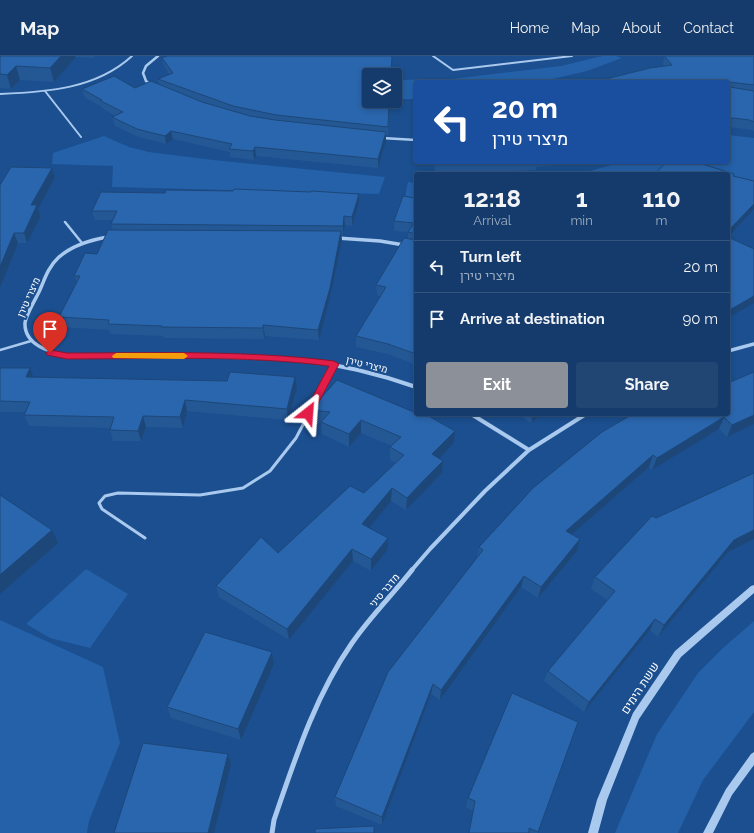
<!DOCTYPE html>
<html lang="en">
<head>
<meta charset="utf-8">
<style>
	body { margin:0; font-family:Raleway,Heebo,sans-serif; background:#214673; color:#f1f3f6; height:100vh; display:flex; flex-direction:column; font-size:15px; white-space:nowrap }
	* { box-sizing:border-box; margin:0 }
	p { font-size:13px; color:#9dadc1 }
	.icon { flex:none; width:22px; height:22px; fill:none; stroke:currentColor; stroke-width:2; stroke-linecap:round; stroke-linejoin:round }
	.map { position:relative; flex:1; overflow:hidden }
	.details { position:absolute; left:414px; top:116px; width:316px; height:244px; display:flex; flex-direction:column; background:#143b6b; border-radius:4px; box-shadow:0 2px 6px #0003,0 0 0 1px #33557e }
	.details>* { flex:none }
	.guide { position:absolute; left:414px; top:24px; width:316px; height:84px; border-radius:4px; box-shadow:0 2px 6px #0003,0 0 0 1px #33557e; background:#1a4fa0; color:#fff; overflow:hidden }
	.controls { position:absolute; left:362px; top:12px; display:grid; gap:8px }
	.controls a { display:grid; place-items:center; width:40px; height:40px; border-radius:4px; background:#143b6b; box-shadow:0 2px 6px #0003,0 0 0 1px #33557e; font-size:20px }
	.pin { position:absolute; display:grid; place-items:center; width:34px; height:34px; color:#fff; margin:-41px -17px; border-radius:50% 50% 50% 0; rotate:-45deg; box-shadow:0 0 4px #0007 }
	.pin .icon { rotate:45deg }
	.me { position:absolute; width:44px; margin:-22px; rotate:28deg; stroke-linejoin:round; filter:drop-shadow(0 0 3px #0008) }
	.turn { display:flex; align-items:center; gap:14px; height:84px; padding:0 12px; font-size:18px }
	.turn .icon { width:52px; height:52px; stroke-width:2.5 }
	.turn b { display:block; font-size:28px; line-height:34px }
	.eta { display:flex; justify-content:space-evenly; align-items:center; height:68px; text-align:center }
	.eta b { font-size:24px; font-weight:700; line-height:28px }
	.button { display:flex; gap:8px; margin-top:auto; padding:8px 12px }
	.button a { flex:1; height:46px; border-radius:4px; background:#8c9099; color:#fff; font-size:16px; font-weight:700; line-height:46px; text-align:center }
	.button a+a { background:#214673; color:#f1f3f6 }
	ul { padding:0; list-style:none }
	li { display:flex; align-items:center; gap:12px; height:52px; padding:0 12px; border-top:1px solid #33557e }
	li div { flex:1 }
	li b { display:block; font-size:15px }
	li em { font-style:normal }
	header { display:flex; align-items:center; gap:24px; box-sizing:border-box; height:56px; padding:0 20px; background:#143b6b; border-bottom:1px solid #33557e }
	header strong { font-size:19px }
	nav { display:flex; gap:22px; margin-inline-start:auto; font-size:14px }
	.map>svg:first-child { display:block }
	.green { fill:#2461a8 }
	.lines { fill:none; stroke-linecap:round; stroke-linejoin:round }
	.service-far2 { stroke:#a9c9ee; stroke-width:2 }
	.service-far1 { stroke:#a9c9ee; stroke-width:2.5 }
	.service { stroke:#a9c9ee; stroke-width:3 }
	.minor-far3 { stroke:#a9c9ee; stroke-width:2.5 }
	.minor-far2 { stroke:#a9c9ee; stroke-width:3.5 }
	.minor-far1 { stroke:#a9c9ee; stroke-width:4 }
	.minor { stroke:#a9c9ee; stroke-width:5 }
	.tertiary { fill:#a9c9ee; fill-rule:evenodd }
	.wall { fill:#245895 }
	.shaded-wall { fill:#1d4779 }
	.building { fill:#2a66ad; stroke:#1d4779 }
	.route { fill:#e11d48; stroke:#92132f }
	.slow { fill:#f59e0b }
	.labels { text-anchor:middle; stroke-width:4; stroke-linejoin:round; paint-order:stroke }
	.street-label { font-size:10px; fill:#fff; stroke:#1b4f8f }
	.near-street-label { font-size:12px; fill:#fff; stroke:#1b4f8f }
</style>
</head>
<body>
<header>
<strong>Map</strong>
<nav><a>Home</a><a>Map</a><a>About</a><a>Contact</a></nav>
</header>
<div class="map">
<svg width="754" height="777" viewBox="0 0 754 777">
	<rect width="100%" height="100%" fill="#1b4f8f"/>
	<path class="green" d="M602 0H616L622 2 587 15 540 26H416V43H395V24L452 23 561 10Z
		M728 79 754 82V131L728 118 686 106H728Z
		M104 80 129 91 149 96 213 104 385 121 379 138 112 131 113 110 52 108 53 97Z
		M621 106H679L656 118H580Z
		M408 126 416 127V143L405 142Z
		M86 513 128 538 90 592 50 582 26 568Z
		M0 564 103 611 120 687 89 765 87 777H0Z
		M754 565V656L703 724 678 777H615L657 678 698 617 724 591Z"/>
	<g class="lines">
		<path class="service-far2" d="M433 0 453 14 572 0
			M45 35 81 81
			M0 38C47 36 96 33 132 0"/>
		<path class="service-far1" d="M65 166 82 187
			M0 294 31 285"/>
		<path class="service" d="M145 482 102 453 99 447 105 440 118 437 200 439 243 432 270 415 296 382 335 308"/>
		<path class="minor-far3" d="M151 29 146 25 143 17 146 10 158 0
			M382 82 416 84"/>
		<path class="minor-far2" d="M108 181C90 184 72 189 58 202 48 211 44 225 39 236 35 244 26 259 25 267 24 289 50 296 67 300H189L294 303 311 305
			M337 182 380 185 416 191
			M728 295 754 288"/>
		<path class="minor-far1" d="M303 304C342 309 379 318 416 331
			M471 358 529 394
			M411 515 430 493 485 435 529 394 586 358"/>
		<path class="minor" d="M272 777 274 764C295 703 315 640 352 587 369 562 393 538 412 514"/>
		<path class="tertiary" d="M754 529V537L681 601 639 663 607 744 598 777H588L597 744 633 657 675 595 751 530Z
			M754 696V709L732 739 713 777H703L726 733 751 698Z"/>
	</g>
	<path class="wall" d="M0 0H95L93 2 76 1 54 26 20 24 11 33 0 32Z
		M392 0 391 19H369V45H390L388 79H386V85L378 112 256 100 254 104 230 101V96L173 83 166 88 139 81 115 70 112 61 116 60 103 53 102 51 84 41 82 33 135 32 159 29 158 23 169 18 164 10 162 2Z
		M664 0H754V75L746 73 728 71V26L664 11 663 9Z
		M434 106H578V107L536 111V114L468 117V116L435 115Z
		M52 112 55 122 38 153 41 160 27 187H18L0 232V129Z
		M165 137 359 138V147L352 170 345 169 343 179H341L342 185 330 242 319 284 265 280 264 283 164 282 163 280 111 278 109 274 62 271 59 261 77 226 74 220 97 198 113 174 111 168 113 164H95L92 155Z
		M416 142V309L388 298 356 291V280L380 240 377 239 376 229 408 183V176L394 175V165Z
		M0 312H30L33 322 297 332 288 364 187 355 183 372 146 371 141 385H113L110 374V372L29 370 24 359 25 356H0Z
		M337 324 454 387 439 402 443 405 442 417 406 454 391 445 369 472 388 482V493L371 515 353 505 289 584 219 541 216 530 278 497 364 437 396 407 390 404V391L392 390 361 377 349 391 322 378 321 367 311 366 310 354Z
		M517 358H541L531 367Z
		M728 358 754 368 727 381 719 373 652 414 649 411 572 478 580 483 577 495 538 542 521 531 440 644 431 638 382 769 336 750 335 741 477 502 479 491Z
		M656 462 728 496 658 581 650 574 584 656 544 625 548 615 607 544 591 533 595 521Z
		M272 596 274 608 241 684 171 662 167 651Z
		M578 666 538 777H469L473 755 466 751 468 742Z"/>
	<path class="shaded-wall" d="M61 0H75L76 1 54 26 50 12Z
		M16 10 20 24 11 33 7 19Z
		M171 75 173 83 166 88 165 80Z
		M386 76V85L378 112V103Z
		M255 91 256 100 254 104 253 95Z
		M52 112 55 122 38 153 41 160 27 187 24 177 31 149Z
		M359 138V147L352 170V161Z
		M754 148V153L728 181V175Z
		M344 160 345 169 343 179V170Z
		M341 175 342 185 330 242 319 284 318 274Z
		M14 177 18 187 0 232V211Z
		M754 240V247L728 262V255Z
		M263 269 265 280 264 283 263 272Z
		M30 312 34 323 26 321Z
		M295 321 297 332 288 364 287 353Z
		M185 344 187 355 183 372 180 361Z
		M533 358H541L531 367Z
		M754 359V368L727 381 732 369Z
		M143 360 146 371 141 385 138 375Z
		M724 361 719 373 652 414 657 402Z
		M361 364V377L349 391V378Z
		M455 375 454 387 431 411 432 398Z
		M653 399 649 411 563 486 566 475Z
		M443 405 442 417 406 454 407 442Z
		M392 432 391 445 363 480 362 468Z
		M52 474 58 487 0 538V519Z
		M754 474V483L728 496 658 581 664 569 734 484Z
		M388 482V493L371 515V503Z
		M580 483 577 495 538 542 541 531Z
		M352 493 353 505 289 584 287 573Z
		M524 520 521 531 440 644 441 634Z
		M655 563 650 574 584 656 589 646Z
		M272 596 274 608 241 684 238 673Z
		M433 628 431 638 382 769V761Z
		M228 698 231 708 214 777H208Z"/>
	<path class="building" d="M0 0H61L50 12 16 10 7 19 0 18Z
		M167 0H392L391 19H369V45H389L388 71 276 59 233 50 158 23 173 17 162 2Z
		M665 0H754V29L729 26 728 29 730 31 754 35V66L749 64 734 62 728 63V26H594L650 12 672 9 665 1Z
		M114 20 135 32 151 25 202 46 250 60 275 64 386 76 378 103 255 91 253 95 229 93 232 88 171 75 165 80 137 73 112 61 123 56 101 45 102 44 82 33Z
		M449 106H507L469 108 470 107Z
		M666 106H696L734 118 733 120 754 125V148L728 175V118H655Z
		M11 111 52 112 31 149H37L24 177H14L0 211V129Z
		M234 133 311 136V135L359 138 352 161 344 160 343 170 111 168 117 155H92L101 136 165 137 166 134 233 135Z
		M403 140 416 142V178L408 176 414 167 394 165Z
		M108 174 341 175 330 232 318 274 263 269V272L161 271 162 270 108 268 109 264 59 261 80 220H74L85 197 97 198Z
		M728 181 754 193V240L728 255Z
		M404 182 416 184V298L388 288 356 280 386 231 376 229Z
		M0 312H30L26 321 227 325 230 316 295 321 287 353 185 344 180 361 143 360 138 375 110 374 114 361 24 359 30 346 0 345Z
		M754 316V359L732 369 724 361 657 402 653 399 566 475 580 483 541 531 524 520 441 634 433 628 382 761 335 741 388 616 483 494 479 491 533 432 602 376 633 358H728V327Z
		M337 324 416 357V358L423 360 425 358 455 375 432 398 443 405 423 425 407 442 392 432 362 468 388 482 371 503 352 493 287 573 216 530 261 481 278 497 350 430 364 437 404 399 390 391 401 381 361 364 349 378 321 366 330 356 310 354Z
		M754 417V474L734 484 664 569 655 563 589 646 548 615 615 535 595 521 652 460 656 462Z
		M0 439 52 474 0 519Z
		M205 576 272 596 238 673 167 651Z
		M512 637 578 666 538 776 529 772V777H469L475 745 468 742Z
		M143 687 228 698 208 777H114Z
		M374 770V777H315V773Z"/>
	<path class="route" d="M50 294 67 297C156 297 246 294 334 305L339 308 312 359 308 360 304 357 329 310C243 299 154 303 67 303L47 299 46 297Z"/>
	<path class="slow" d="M116 297H184L188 300 184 303 113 302 112 300Z"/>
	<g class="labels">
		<g class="street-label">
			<text transform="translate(28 241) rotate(-66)" y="4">מיצרי טירן</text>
			<text transform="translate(367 308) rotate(14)" y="4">מיצרי טירן</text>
			<text transform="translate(384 534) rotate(-50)" y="4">מדבר סיני</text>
		</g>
		<g class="near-street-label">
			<text transform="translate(640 632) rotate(-57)" y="4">ששת הימים</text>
		</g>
	</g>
</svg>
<div class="controls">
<a><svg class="icon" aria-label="layers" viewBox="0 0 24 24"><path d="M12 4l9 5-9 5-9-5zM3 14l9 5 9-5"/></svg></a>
</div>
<div class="pin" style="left:50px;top:297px;background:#d93025"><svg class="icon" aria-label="arrive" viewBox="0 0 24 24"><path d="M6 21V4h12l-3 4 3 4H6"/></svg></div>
<svg class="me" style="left:308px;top:357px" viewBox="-20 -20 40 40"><path d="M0-17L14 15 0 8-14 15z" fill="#e11d48" stroke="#fff" stroke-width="4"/></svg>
<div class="guide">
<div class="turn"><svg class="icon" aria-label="left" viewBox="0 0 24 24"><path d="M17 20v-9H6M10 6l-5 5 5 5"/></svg><div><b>20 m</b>מיצרי טירן</div></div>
</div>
<section class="details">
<div class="eta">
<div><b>12:18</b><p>Arrival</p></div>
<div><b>1</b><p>min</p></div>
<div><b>110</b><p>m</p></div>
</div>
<ul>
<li><svg class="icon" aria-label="left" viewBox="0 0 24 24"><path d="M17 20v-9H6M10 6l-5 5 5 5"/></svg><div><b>Turn left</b><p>מיצרי טירן</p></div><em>20 m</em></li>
<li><svg class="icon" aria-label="arrive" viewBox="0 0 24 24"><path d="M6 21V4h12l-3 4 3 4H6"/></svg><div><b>Arrive at destination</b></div><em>90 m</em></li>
</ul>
<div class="button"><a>Exit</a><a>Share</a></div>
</section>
</div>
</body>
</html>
